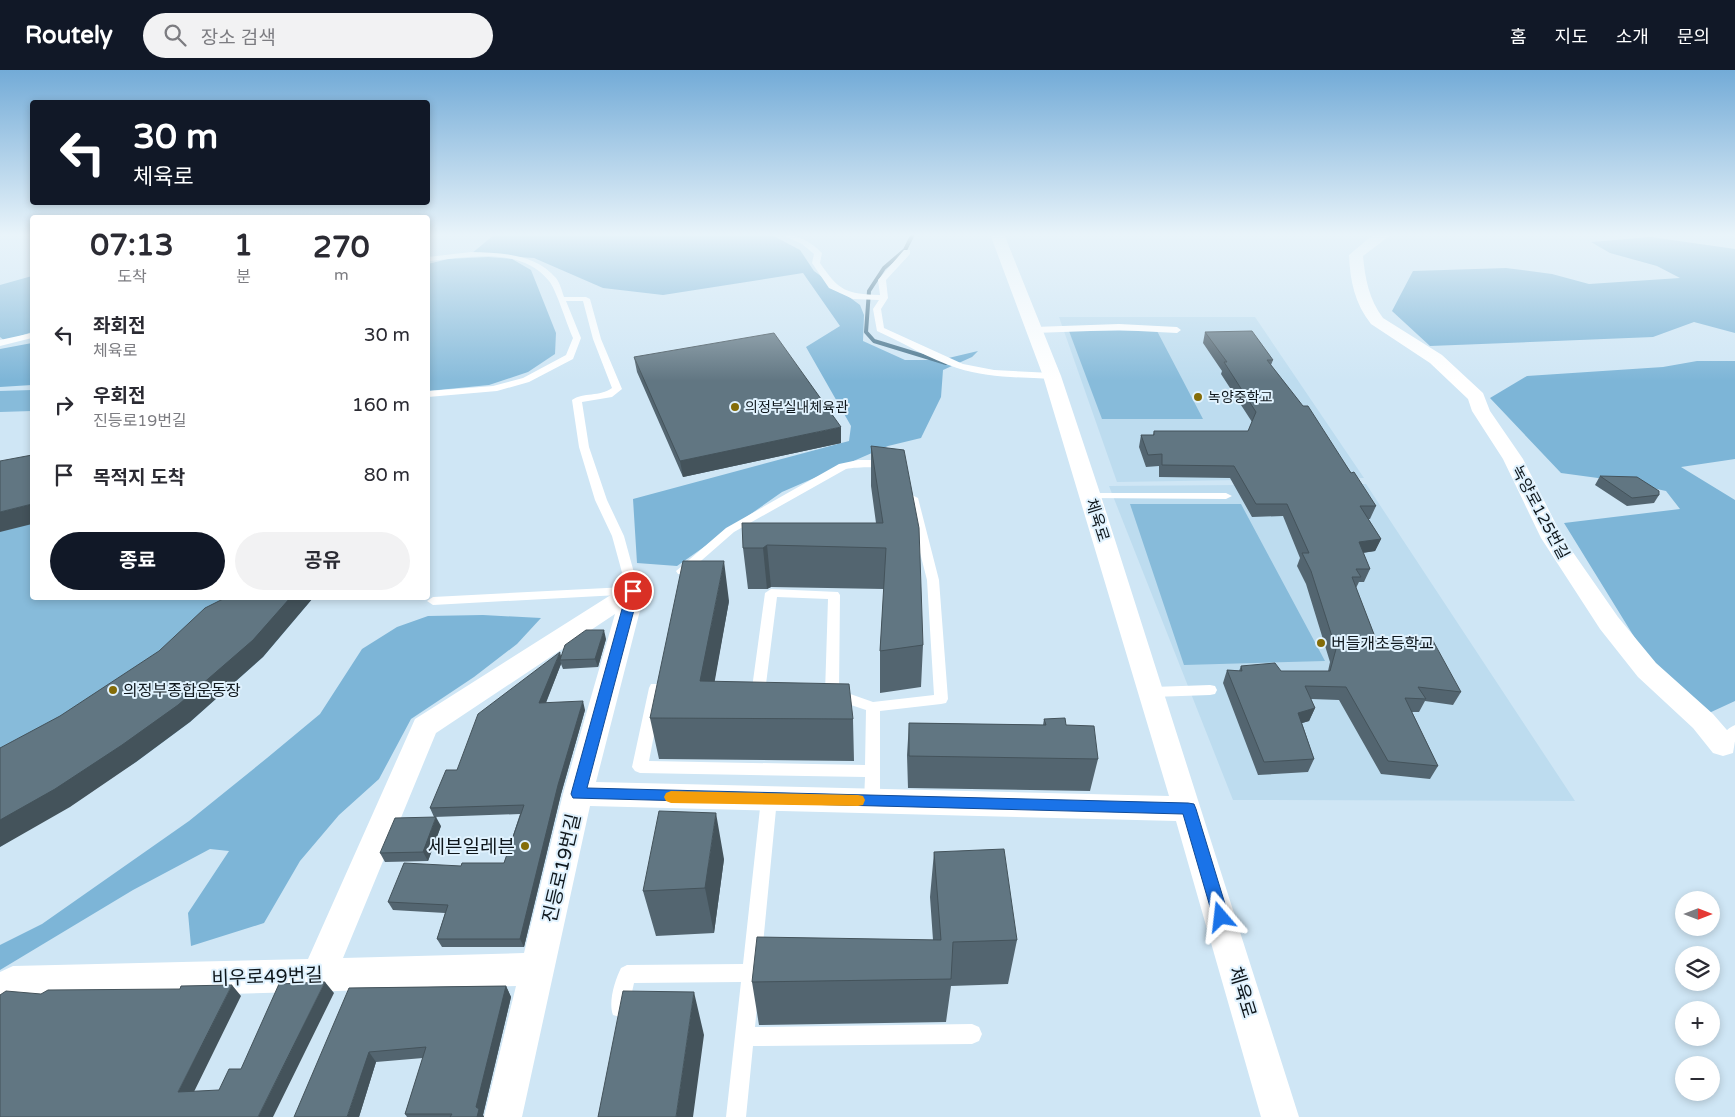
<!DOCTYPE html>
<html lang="ko">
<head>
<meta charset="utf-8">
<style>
	body { margin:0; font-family:"Varela Round","Noto Sans KR",sans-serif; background:#f2f2f3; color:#2b2b33; height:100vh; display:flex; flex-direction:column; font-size:19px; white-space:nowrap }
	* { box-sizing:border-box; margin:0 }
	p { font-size:16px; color:#7c7c81 }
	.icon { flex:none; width:28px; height:28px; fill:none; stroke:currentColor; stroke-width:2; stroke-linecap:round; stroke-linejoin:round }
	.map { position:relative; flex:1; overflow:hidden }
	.panel { position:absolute; left:30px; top:145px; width:400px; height:385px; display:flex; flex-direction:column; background:#fff; border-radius:5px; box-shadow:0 2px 8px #0003 }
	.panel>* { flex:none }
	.banner { position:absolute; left:30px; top:30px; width:400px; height:105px; border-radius:5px; box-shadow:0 2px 8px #0003; background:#111827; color:#fff; overflow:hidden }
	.needle { width:32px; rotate:90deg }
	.controls { position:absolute; left:1675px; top:821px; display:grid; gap:10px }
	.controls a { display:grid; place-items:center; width:45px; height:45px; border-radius:50%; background:#fff; box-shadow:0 2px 8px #0003; font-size:25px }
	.pin { position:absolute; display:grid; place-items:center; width:42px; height:42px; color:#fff; margin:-21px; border:2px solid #fff; border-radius:50%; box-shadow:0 1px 5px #0007 }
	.me { position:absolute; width:55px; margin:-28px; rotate:343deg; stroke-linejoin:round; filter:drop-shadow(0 0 4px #0008) }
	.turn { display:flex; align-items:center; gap:18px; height:105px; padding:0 20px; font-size:22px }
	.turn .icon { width:65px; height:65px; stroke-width:2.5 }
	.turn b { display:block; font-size:35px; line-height:42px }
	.eta { display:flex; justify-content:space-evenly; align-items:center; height:85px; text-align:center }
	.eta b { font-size:30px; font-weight:700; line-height:35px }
	.cta { display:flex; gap:10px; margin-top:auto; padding:10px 20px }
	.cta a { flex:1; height:58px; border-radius:30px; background:#111827; color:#fff; font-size:20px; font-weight:700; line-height:58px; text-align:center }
	.cta a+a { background:#f2f2f3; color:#2b2b33 }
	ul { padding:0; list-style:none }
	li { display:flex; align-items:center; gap:15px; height:70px; padding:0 20px }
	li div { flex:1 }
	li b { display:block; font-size:19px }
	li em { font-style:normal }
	header { display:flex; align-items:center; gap:30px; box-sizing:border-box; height:70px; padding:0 25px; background:#111827; color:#fff }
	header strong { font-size:24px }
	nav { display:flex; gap:28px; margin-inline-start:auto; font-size:18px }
	.search { width:350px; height:45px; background:#f2f2f3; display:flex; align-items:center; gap:12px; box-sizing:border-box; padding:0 18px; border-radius:28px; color:#7c7c81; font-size:19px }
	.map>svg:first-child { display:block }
	.built { fill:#bddcef }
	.green { fill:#87bbda }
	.forest { fill:#7db5d7 }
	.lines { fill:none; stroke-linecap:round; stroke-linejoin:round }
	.stream { stroke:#4b758d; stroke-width:4 }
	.service { fill:#fff; fill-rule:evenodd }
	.minor { fill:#fff; fill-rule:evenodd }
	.wall { fill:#536570 }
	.shaded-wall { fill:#44535b }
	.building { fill:#617682; stroke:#44535b }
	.route { fill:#1a73e8; stroke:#114b97 }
	.slow { fill:#f59e0b }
	.poi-dot { fill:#846c08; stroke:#e0f2fe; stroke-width:2 }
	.labels { text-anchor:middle; stroke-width:4; stroke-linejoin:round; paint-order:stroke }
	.far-poi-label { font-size:14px; fill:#0f171c; stroke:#e0f2fe; text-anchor:start }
	.street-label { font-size:16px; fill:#0f171c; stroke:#e0f2fe }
	.poi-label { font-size:16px; fill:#0f171c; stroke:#e0f2fe; text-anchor:start }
	.near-poi-label { font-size:19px; fill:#0f171c; stroke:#e0f2fe; text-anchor:end }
	.near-street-label { font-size:19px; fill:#0f171c; stroke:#e0f2fe }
</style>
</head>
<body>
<header>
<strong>Routely</strong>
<div class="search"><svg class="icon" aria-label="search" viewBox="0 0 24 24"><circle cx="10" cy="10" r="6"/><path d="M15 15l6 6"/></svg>장소 검색</div>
<nav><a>홈</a><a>지도</a><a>소개</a><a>문의</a></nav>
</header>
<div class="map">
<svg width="1735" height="1047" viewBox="0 0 1735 1047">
	<rect width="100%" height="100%" fill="#cfe6f5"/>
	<path class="built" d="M1059 247H1255L1364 408 1117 412Z
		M1366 414 1575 731 1233 730 1109 416Z"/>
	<path class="green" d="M488 187 512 189 531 200 556 263 555 284 528 302 489 315 428 321V194L448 189Z
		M32 206V262L5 271 0 267V215Z
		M1069 261H1157L1203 349H1102Z
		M32 320V341L0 342V321Z
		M32 403V528H313L263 587 190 652 136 692 0 777V410Z
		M1130 434H1241L1325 591 1184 595Z"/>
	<path class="forest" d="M495 164H770L800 180 814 201 860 235 864 245 863 271 905 290H940L978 281 972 287 943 300 941 327 921 368 888 376 782 422 677 496 637 493 633 429 849 371 851 356 806 277 840 256 803 203 663 225 603 218 534 188 471 184Z
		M1651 167 1735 179V263L1694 252 1653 267 1430 276 1392 241 1413 201 1506 198 1552 204 1589 214 1680 208 1657 196 1610 183 1591 172Z
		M32 273V315L0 317V279Z
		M1697 291H1735V389L1681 397 1735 430V631L1709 643 1646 586 1564 453 1680 439 1666 421 1620 411 1561 403 1490 328 1527 306 1663 297Z
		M483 545 541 548 517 574 474 607 411 649 379 709 339 745 300 791 264 853 191 876 188 843 229 781 210 779 133 820 0 900V875L42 854 189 751 267 688 320 644 362 579 397 557 428 546Z"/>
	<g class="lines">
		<path class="stream" d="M913 164 905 180 884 198 869 221 866 262 874 271 946 293"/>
		<path class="service" d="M780 164C797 164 810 171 822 183L820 193C839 221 846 224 880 225L878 210 904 180H910V184L886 210 888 228 881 239 884 258 963 294 994 300 1052 303 1057 306 1052 309C1020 307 988 308 957 298 929 289 904 273 877 261L873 239 879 230 853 229 829 218 812 193 814 184 802 174Z
			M471 182C501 183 535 183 556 208 560 213 562 221 564 227H586L590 229 601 269 622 319 612 327 582 332 589 377 607 430 624 466 639 521 637 524 433 535 427 531 433 527 626 517 612 466 595 430 579 377 572 330C583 322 600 327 612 318L593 269 583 231H566L581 268 573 289 529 312 497 321 428 327V321L493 316 523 308 566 285 573 268C567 255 556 219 549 211 520 175 466 188 428 191V187Z
			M1119 254 1177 257 1181 260 1177 263 1119 260 1034 263 1030 260 1034 257Z
			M32 263V268L0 276V270Z
			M858 390H887L892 393C885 399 858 396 846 399L734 462 686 504H678L676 501 726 458 839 394Z
			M1091 423H1226L1232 426 1226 429 1087 428 1085 426 1087 424Z
			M912 425 918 428 939 510 948 629 946 633 941 634 880 641V731L878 736 872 737 866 736 864 731 865 707 640 703 635 701 632 697 649 618 651 614H661L663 618 649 691 865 695 866 640 827 627 825 623 828 529 777 527 766 614 773 615 775 619 773 623 768 624 754 622 752 618 765 523 771 519 838 522 840 525 839 620 873 632 934 625 927 510 906 428Z
			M1210 615 1215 616 1217 620 1215 624 1210 625 1153 627 1148 626 1146 622 1148 618 1153 617Z
			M1735 655V671C1730 677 1727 682 1718 679L1716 675C1720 667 1727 658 1735 655Z
			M769 723 775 724 777 729 755 957 972 954 979 957 982 964 979 971 972 974 753 976 746 1047H726L741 912 634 913 627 945 620 947 613 945C608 932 615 910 621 898L627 895 743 894 761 729 763 724Z"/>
		<path class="minor" d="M990 164H1004L1061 306 1101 426 1299 1047H1261L1176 751 590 736 522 1047H484L516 916 18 930 0 938V902L13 896 308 889 415 649 625 516 633 513 641 516 645 521 596 712 1169 726 1043 306ZM615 544 563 724 524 883 343 888 436 663Z
			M1374 164H1392L1363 186C1365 208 1369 230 1383 248L1442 285 1483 323 1490 341 1523 389 1563 468 1618 547 1656 593 1713 644 1733 667 1735 671 1733 683 1723 686 1713 683 1693 658 1638 607 1600 559 1541 468 1503 389 1472 341 1468 329 1430 293 1371 254C1355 234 1350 211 1349 185Z"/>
	</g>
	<path class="wall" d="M1205 262 1273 290 1271 295 1376 436 1370 449H1368L1381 469 1375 481 1363 483 1370 499 1364 512H1359L1356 518 1377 572 1461 622 1453 635 1425 631 1419 642H1412L1438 696 1430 709 1381 704 1339 630 1311 629 1315 638 1309 651 1302 653 1314 689 1308 702 1258 705 1223 613 1227 600 1239 601 1241 596 1281 601H1328L1330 592 1306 514 1297 496 1300 488 1283 446 1252 447 1230 408 1159 407V396L1146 397 1139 377 1141 365H1153L1154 361H1248L1252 352 1221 304 1222 301 1203 273Z
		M634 287 841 373 683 407 637 302Z
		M871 376 923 575 921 617 880 623V581L884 519 771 517 767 519H748L743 478 876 453 871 416Z
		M1600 406 1659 425 1654 433 1627 436 1595 415Z
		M729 531 714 612 853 649 854 691 659 689 650 648Z
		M606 569 598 597 563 599 561 594 546 633 585 640 561 724 524 877H442L437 869 445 843 393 840 388 832 461 796 504 793 520 744 434 747 430 738 457 700 561 587Z
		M1044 649 1066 655 1098 689 1090 721 908 718 907 685 909 653 1043 655Z
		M441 756 428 791 385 792 380 783Z
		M934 782 1017 870 1008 914 951 916 946 952 759 955 752 912 933 870 930 827Z
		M724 789 714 863 656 866 643 821Z
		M506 916 511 927 483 1045 484 1047H407L405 1044 423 988 376 992 359 1047 349 918Z"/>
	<path class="shaded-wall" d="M841 357V373L683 407 680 391Z
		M32 434V454L0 462V442Z
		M1381 469 1375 481 1353 484 1359 472Z
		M767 475 771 517 767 519 763 478Z
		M724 491 729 531 708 649 700 611Z
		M290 528H313L263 587 190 652 136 692 70 737 0 777V750Z
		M604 560 606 569 598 597 595 589Z
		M560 582 562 590H560L561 594 542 642 539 633Z
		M583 631 585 640 561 724 524 877 520 869 558 715Z
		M1315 638 1309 651 1292 656 1298 643Z
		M716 743 724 789 714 863 705 818Z
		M436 747 441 756 428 791 423 782Z
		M325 912 334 923 273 1047H258Z
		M232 915 241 926 189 1032 178 1022Z
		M506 916 511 927 483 1045 484 1047H477L476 1037Z
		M694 922 704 965 693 1047H676Z
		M369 982 376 992 359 1047H347Z"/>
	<path class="building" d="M1252 261 1273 290H1267L1303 336H1308L1351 403 1354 402 1376 436H1360L1381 469 1359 472 1370 499H1356L1361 507H1352L1377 572 1432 569 1461 622 1418 617 1426 629 1405 628 1438 696 1388 691 1346 617 1305 616 1315 638 1298 643 1314 689 1264 692 1227 600 1242 601 1241 596 1275 593 1281 601H1330L1336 579 1311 501 1302 483H1309L1287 434H1256L1234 396 1162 395V384L1148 385 1141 365H1154V361H1248L1256 342 1224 292H1227L1205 262Z
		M774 263 841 357 680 391 634 287Z
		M871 376 904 380 919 458 923 575 880 581 886 478 767 475 763 478H743L742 453H883Z
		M32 385V434L0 442V391Z
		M1600 406 1637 407 1659 421V425L1632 428Z
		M683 491H724L700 611 849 614 853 649 650 648Z
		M225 528H290L253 570 178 635 122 675 55 719 0 750V678L60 646 159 581 205 538Z
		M586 560H604L595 589 560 590 565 575Z
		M560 582 539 633 583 631 558 715 520 869H437L448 835 388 832 404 793 461 796 462 793H504L524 735 430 738 446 700H457L478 644Z
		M1065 648 1066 655 1094 656 1098 689 909 686V653L1046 655 1044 649Z
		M659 741 716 743 705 818 643 821Z
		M436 747 423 782 380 783 395 748Z
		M1004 779 1017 870 953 872 951 909 752 912 757 867 941 870 934 782Z
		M325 912 258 1047H0V925L6 921 41 924 48 920 180 919 181 916 232 915 178 1022 219 1020 229 999H241L279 914Z
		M506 916 476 1037 479 1039 477 1047H450L452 1044H405L426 977 369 982 347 1047H294L349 918Z
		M623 921 694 922 676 1047H598Z"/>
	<linearGradient id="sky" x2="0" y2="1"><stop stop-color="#73abd7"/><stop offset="0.53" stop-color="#e9f4fa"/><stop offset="1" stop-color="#e9f4fa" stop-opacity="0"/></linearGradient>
	<rect width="1735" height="311" fill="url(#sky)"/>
	<path class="route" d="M633 517 639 521 587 718 1188 733 1194 734 1196 739 1229 847 1226 852 1221 855 1215 852 1213 847 1183 744 573 728 571 724 627 521Z"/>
	<path class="slow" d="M671 721 858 725 863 726 865 730 863 735 858 736 671 733 666 731 664 727 666 723Z"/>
	<g class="poi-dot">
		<circle cx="1198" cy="327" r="5"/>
		<circle cx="735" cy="337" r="5"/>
		<circle cx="1321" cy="573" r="5"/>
		<circle cx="113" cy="620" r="5"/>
		<circle cx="525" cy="776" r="5"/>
	</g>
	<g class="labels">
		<g class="far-poi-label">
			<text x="1208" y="332">녹양중학교</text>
			<text x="745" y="342">의정부실내체육관</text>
		</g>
		<g class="street-label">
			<text transform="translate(1541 442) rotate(62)" y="6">녹양로125번길</text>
			<text transform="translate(1098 450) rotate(72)" y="6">체육로</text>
		</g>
		<g class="poi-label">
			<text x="1331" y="579">버들개초등학교</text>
			<text x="123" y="626">의정부종합운동장</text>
		</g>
		<g class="near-poi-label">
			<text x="515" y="783">세븐일레븐</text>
		</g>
		<g class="near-street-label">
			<text transform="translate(561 798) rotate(-77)" y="7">진등로19번길</text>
			<text transform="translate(267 906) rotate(-2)" y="7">비우로49번길</text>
			<text transform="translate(1243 922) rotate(73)" y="7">체육로</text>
		</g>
	</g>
</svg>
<div class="controls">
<a><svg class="needle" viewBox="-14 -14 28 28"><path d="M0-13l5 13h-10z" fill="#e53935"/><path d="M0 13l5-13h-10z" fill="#7c7c81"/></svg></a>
<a><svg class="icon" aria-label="layers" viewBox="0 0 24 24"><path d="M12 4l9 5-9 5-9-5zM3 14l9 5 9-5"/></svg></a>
<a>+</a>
<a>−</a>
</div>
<div class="pin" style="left:633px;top:521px;background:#d93025"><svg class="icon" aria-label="arrive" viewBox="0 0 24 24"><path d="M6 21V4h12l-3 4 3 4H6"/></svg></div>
<svg class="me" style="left:1221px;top:847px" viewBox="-20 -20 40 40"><path d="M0-17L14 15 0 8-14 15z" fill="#1a73e8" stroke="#fff" stroke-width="4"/></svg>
<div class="banner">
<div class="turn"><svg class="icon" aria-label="left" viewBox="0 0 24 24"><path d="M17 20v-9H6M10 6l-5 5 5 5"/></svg><div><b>30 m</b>체육로</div></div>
</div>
<section class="panel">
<div class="eta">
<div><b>07:13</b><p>도착</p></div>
<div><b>1</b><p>분</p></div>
<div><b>270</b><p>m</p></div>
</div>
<ul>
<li><svg class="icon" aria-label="left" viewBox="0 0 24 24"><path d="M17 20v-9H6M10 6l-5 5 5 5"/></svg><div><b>좌회전</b><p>체육로</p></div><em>30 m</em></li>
<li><svg class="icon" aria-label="right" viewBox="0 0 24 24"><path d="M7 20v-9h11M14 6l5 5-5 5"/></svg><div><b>우회전</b><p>진등로19번길</p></div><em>160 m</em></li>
<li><svg class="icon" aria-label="arrive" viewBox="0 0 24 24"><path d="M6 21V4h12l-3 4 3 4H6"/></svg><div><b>목적지 도착</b></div><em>80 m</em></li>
</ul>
<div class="cta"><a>종료</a><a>공유</a></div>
</section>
</div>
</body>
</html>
